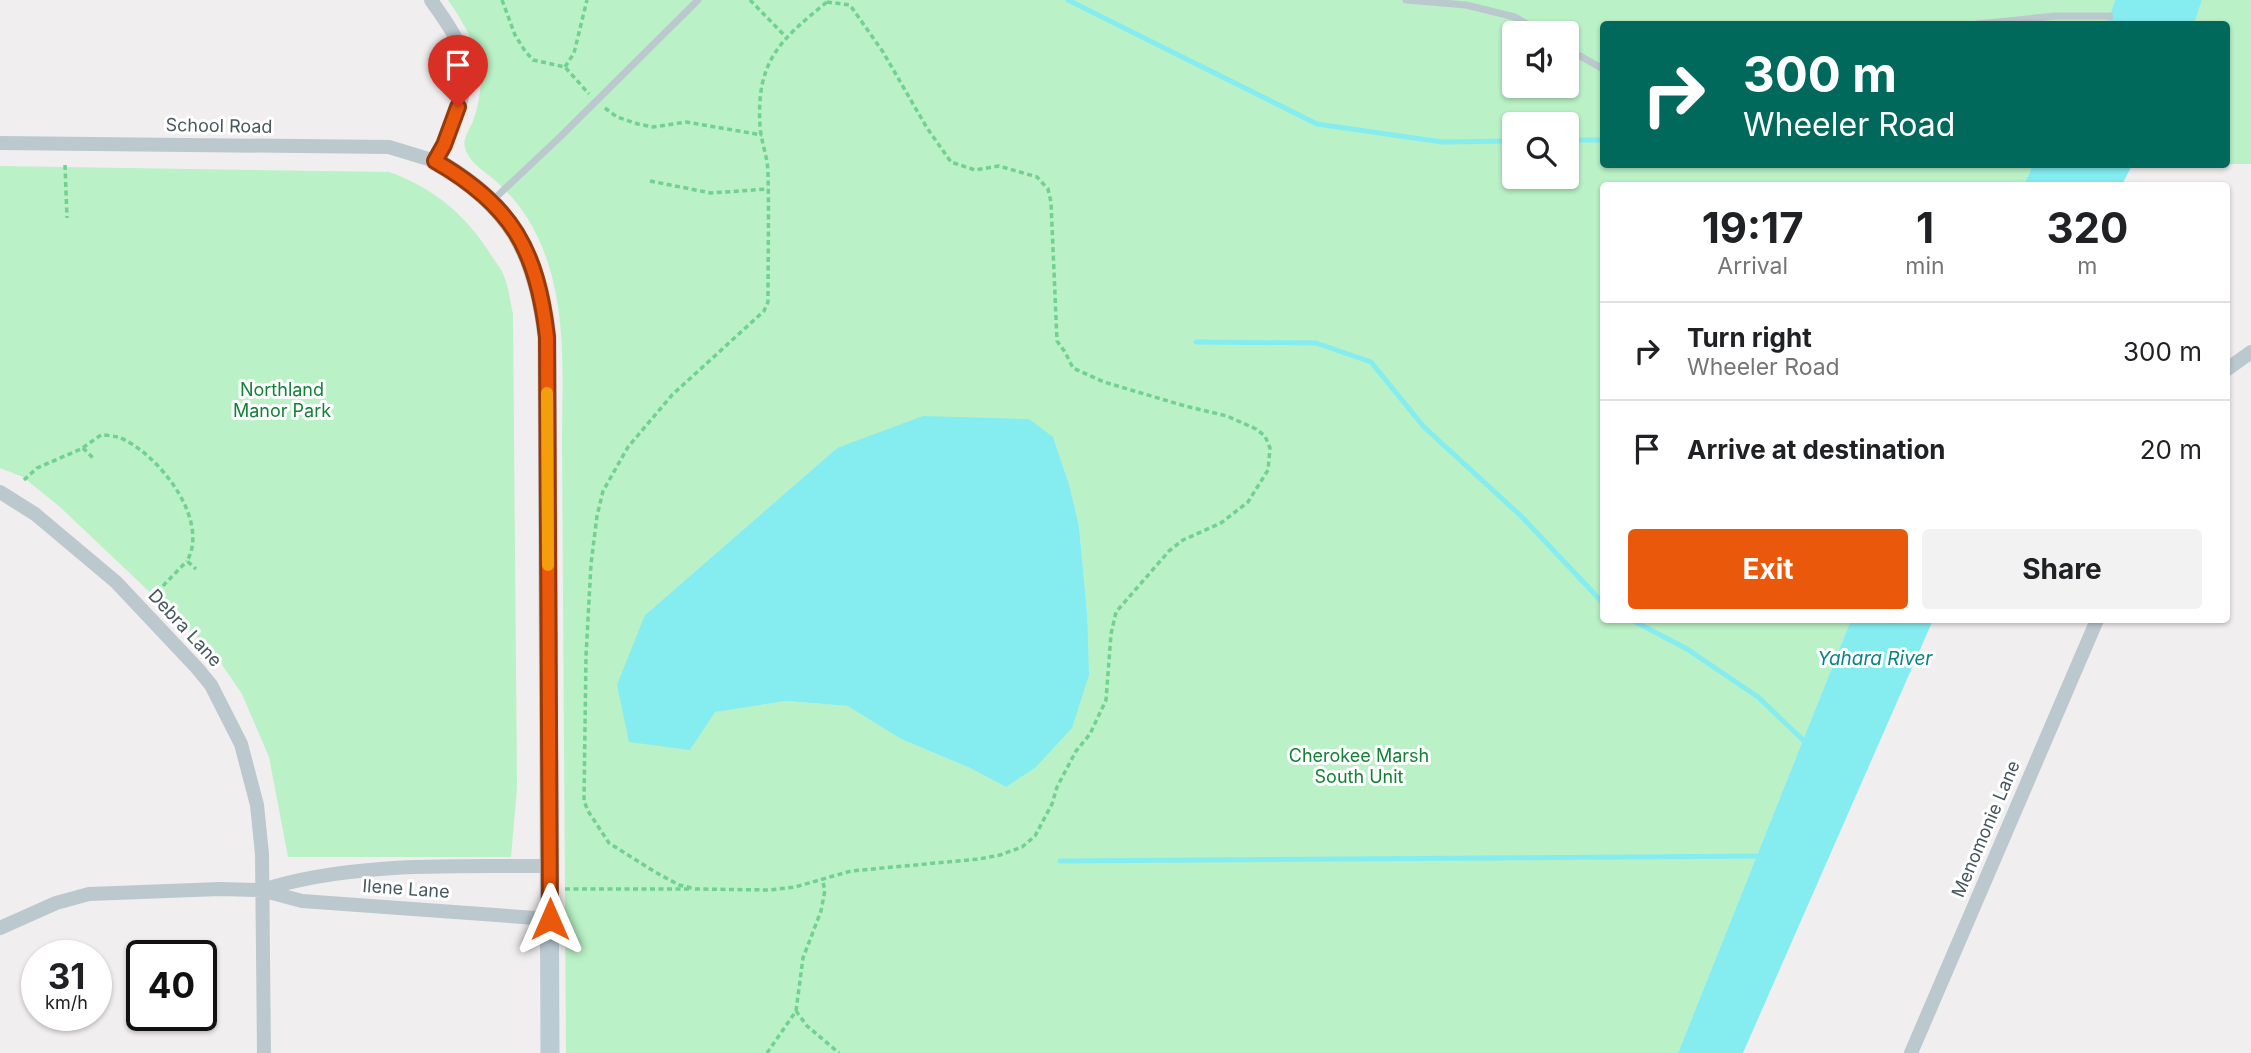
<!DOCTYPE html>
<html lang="en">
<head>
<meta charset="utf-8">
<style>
	body { margin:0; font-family:Inter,sans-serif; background:#f2f2f2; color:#202124; height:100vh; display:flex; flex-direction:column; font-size:26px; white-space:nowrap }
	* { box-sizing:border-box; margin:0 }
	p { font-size:23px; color:#757577 }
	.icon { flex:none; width:38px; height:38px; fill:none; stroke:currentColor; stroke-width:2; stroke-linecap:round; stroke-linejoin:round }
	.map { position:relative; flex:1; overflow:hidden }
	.details { position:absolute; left:1600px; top:182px; width:630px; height:441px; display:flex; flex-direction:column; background:#fff; border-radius:7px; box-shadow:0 2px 5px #0004 }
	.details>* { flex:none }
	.hud { position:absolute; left:1600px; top:21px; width:630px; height:147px; border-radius:7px; box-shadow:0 2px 5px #0004; background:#00695c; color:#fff; overflow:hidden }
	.buttons { position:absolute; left:1502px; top:21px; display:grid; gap:14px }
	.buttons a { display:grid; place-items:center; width:77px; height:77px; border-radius:7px; background:#fff; box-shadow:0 2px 5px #0004; font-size:35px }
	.speed { position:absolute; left:21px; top:940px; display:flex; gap:14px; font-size:35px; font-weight:700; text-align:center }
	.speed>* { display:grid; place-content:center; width:91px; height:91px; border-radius:50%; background:#fff; box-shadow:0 2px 5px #0004; line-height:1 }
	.speed small { font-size:18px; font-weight:400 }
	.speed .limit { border:4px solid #111; border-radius:10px; background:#fff; color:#111 }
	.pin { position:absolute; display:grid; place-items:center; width:60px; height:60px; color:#fff; margin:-72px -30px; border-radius:50% 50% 50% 0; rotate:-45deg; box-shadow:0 0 7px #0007 }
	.pin .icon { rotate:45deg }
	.me { position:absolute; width:77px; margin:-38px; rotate:0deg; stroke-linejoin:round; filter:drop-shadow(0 0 5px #0008) }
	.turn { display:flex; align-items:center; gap:24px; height:147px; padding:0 28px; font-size:32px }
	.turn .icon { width:91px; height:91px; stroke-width:2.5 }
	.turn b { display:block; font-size:49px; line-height:60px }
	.eta { display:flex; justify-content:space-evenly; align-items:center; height:119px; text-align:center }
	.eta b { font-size:42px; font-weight:700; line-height:49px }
	.primary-button { display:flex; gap:14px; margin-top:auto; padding:14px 28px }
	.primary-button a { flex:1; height:80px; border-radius:7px; background:#ea580c; color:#fff; font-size:28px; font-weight:700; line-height:80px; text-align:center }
	.primary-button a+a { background:#f2f2f2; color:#202124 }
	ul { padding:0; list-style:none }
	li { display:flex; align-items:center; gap:21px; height:98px; padding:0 28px; border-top:2px solid #e0e0e0 }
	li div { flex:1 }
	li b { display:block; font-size:26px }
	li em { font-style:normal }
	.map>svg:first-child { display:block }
	.green { fill:#baf1c6; fill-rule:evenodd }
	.water { fill:#85edf0 }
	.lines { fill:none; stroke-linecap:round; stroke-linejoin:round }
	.stream { stroke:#85edf0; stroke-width:5 }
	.path { stroke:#70d190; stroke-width:3.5; stroke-dasharray:5 3.5; stroke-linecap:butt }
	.lane { stroke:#bbc9ce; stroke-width:7 }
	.street { stroke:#bbc9ce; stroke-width:14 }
	.secondary { stroke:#bbcbd3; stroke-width:19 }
	.route-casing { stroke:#983908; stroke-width:18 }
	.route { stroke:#ea580c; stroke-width:12 }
	.slow { stroke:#f59e0b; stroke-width:12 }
	.labels { text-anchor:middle; stroke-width:6; stroke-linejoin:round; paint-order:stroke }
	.street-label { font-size:18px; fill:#45565d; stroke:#fff }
	.park-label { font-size:18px; fill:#128236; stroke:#fff }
	.water-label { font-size:19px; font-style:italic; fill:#088488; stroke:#fff }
</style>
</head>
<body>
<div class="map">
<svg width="2251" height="1053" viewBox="0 0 2251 1053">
	<rect width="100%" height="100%" fill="#f1eeef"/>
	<path class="green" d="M448 0H2115L2107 24H1603V164L2033 165 2024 186H1603V620H1851L1678 1053H566L562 436C563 359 568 276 522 210 515 200 506 191 497 182 486 172 470 164 465 148 462 138 471 128 474 118 490 71 475 39 448 0ZM1514 33H1566V86H1514ZM1514 124H1566V177H1514ZM1053 437 1069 484 1079 526 1087 612 1006 787 970 768 901 739 849 706 786 701 714 712 645 615 837 448Z
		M2202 0H2251V164H2226V24H2194Z
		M0 166 389 172C435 188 468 217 493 258 497 264 502 270 504 276 509 288 510 302 513 314L517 788 511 857H288L269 757 242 694 214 653 60 507 23 477 0 468Z"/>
	<path class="water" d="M2115 0H2202L2194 24H2107Z
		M2033 165V164L2132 165 2122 185H2024Z
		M923 416 1029 419 1053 437 1069 484 1079 526 1087 612 1089 675 1072 728 1036 767 1006 787 970 768 901 739 848 706 786 701 715 712 690 750 629 742 617 685 645 615 837 448Z
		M1851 620H1933L1743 1053H1678Z"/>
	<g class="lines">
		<path class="stream" d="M1068 0 1317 124 1442 142 1514 141
			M1566 140H1603
			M1196 342 1316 343 1371 362 1424 427 1521 516 1603 603
			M1632 620 1687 649 1758 697 1803 740 1809 743
			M1060 861 1764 856"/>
		<path class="path" d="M502 0 515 35 525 51 533 60 565 67 589 94
			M750 0 786 37
			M827 2 850 5 883 52 927 128 951 162 975 170 999 166 1037 177 1048 189 1051 202 1057 341 1065 352 1073 368 1104 382 1185 406 1227 416 1256 429 1265 436 1270 448 1268 470 1248 502 1221 523 1183 540 1169 551 1116 612 1111 634 1106 700 1090 734 1076 751 1057 787 1052 804 1035 836 1022 847 1000 855 979 859 851 871 795 887 770 890 696 889 679 885 655 872 609 843 588 811 584 801 586 656 591 564 597 516 603 491 628 447 672 395 764 311 768 302C768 259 769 216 768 174 768 157 761 142 760 126 756 61 780 40 827 2Z
			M565 67 574 53 587 0
			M605 108 617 117 638 124 653 127 686 122 762 135
			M65 165 67 218
			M650 181 711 193 768 189
			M83 448 95 460
			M24 480 37 468 81 449 101 435C106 435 113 436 118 437 156 451 211 519 187 561L196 569
			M157 592 187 561
			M565 889H691
			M796 1011 807 1026 839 1053
			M767 1053 796 1011 803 958 821 911 825 890 822 879"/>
		<path class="lane" d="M1406 0 1466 5 1515 17 1542 33
			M1978 24 2055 16H2110
			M1566 48 1603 69
			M492 201 560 137 698 0"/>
		<path class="street" d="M0 143 389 147 435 161C453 129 474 85 460 47 453 30 441 15 431 0
			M2226 370 2251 352
			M0 492 35 514 116 582 197 668 211 685 241 744 257 805 262 854 264 1053
			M262 890C354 861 454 867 549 866
			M0 928 56 903 89 894 220 889 261 890 302 901 550 919
			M1911 1053 2097 620"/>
		<path class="secondary" d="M435 161C511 204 537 251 547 337L550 1053"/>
	</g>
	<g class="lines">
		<defs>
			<path id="route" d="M458 107 444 145 435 161C512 205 537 250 547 337L550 919"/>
		</defs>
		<use href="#route" class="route-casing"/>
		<use href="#route" class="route"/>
		<path class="slow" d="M547 393 548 565"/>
	</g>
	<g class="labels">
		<g class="street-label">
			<text transform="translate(219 126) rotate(1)" y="6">School Road</text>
			<text transform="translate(185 628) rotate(47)" y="6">Debra Lane</text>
			<text transform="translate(1986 829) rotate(-67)" y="6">Menomonie Lane</text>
			<text transform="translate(406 889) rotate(4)" y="6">Ilene Lane</text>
		</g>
		<g class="park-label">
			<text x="282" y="396">Northland<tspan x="282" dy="21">Manor Park</tspan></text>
			<text x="1359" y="762">Cherokee Marsh<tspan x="1359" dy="21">South Unit</tspan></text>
		</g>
		<g class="water-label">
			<text x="1875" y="665">Yahara River</text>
		</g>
	</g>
</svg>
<div class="buttons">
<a><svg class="icon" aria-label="sound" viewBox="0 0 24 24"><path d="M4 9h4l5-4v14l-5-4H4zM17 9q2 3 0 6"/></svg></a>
<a><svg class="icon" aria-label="search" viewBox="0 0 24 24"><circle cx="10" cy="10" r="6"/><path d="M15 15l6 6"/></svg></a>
</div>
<div class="speed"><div>31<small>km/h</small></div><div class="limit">40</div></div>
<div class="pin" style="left:458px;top:107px;background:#d93025"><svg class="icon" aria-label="arrive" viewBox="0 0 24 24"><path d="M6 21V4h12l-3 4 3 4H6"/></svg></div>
<svg class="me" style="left:550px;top:919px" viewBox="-20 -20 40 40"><path d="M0-17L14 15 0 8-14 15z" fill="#ea580c" stroke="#fff" stroke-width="4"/></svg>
<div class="hud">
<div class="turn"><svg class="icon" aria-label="right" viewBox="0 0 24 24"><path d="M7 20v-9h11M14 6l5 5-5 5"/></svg><div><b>300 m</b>Wheeler Road</div></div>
</div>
<section class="details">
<div class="eta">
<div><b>19:17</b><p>Arrival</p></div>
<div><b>1</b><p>min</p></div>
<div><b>320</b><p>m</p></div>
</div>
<ul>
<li><svg class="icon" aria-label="right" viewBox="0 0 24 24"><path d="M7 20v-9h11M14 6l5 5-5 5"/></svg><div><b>Turn right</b><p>Wheeler Road</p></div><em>300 m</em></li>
<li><svg class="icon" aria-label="arrive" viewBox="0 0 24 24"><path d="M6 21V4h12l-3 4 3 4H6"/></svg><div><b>Arrive at destination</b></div><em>20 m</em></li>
</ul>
<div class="primary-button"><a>Exit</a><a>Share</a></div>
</section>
</div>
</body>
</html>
